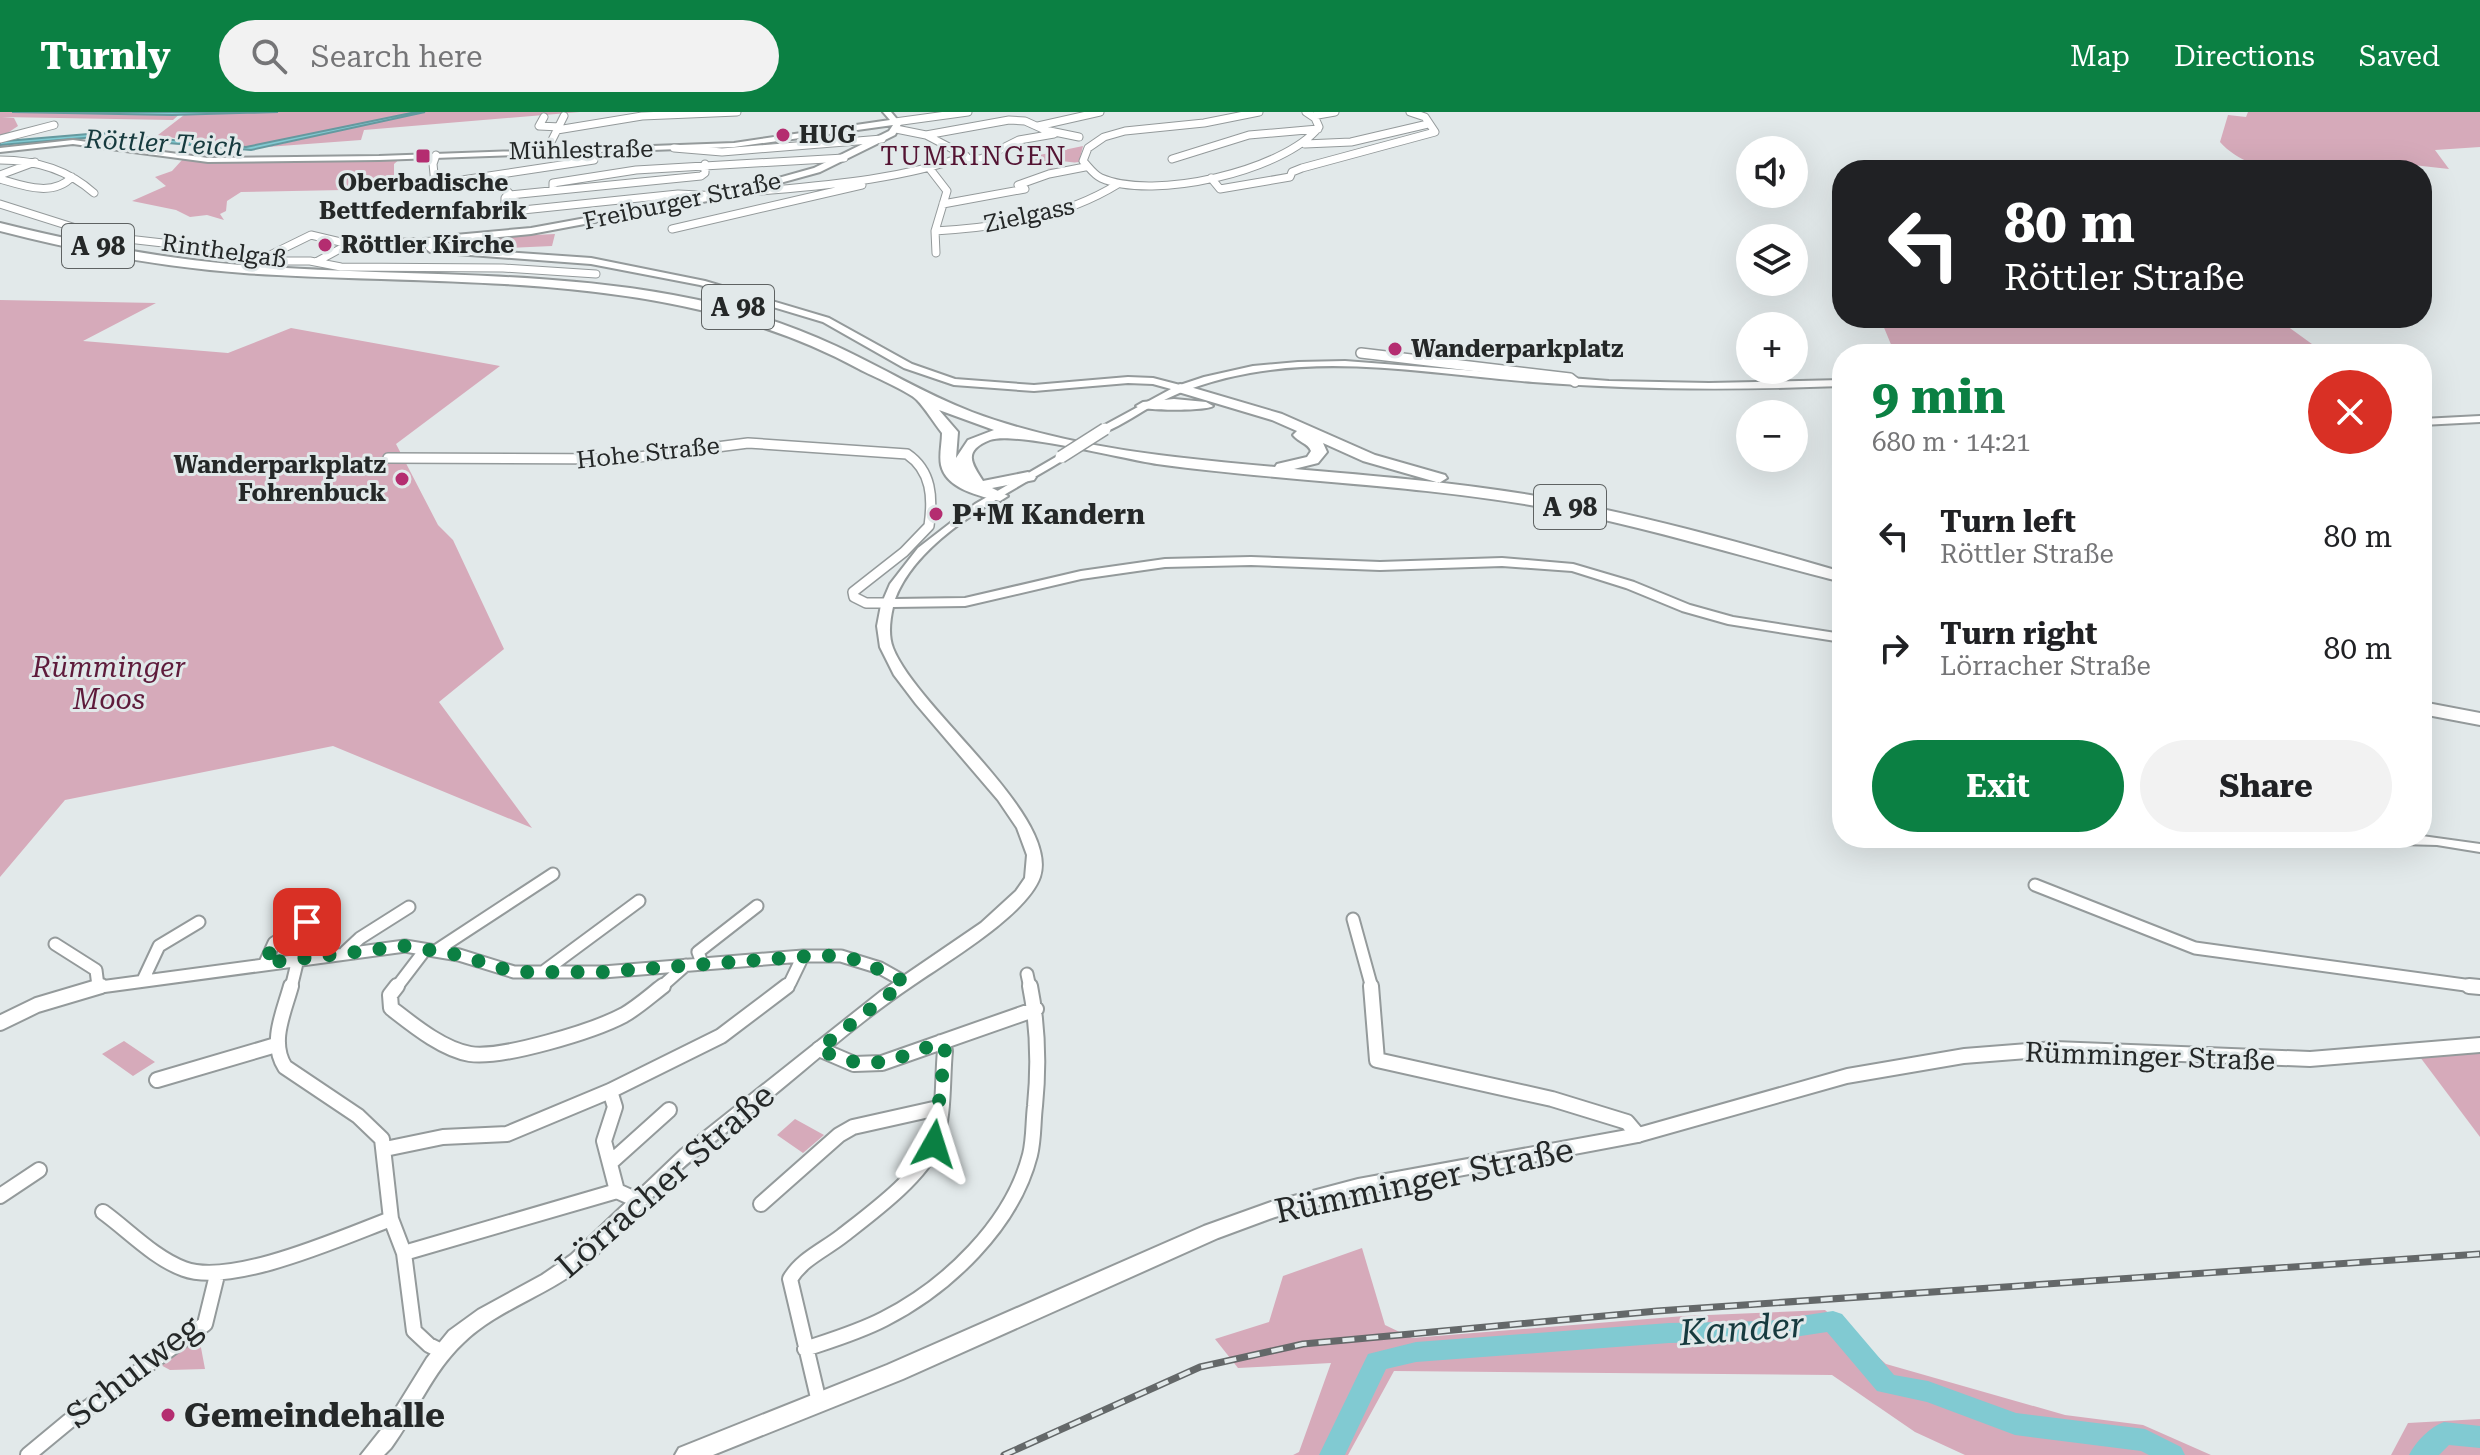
<!DOCTYPE html>
<html lang="en">
<head>
<meta charset="utf-8">
<style>
	body { margin:0; font-family:"Roboto Serif",serif; background:#f2f2f2; color:#202124; height:100vh; display:flex; flex-direction:column; font-size:30px; white-space:nowrap }
	* { box-sizing:border-box; margin:0 }
	p { font-size:26px; color:#757577 }
	.icon { flex:none; width:44px; height:44px; fill:none; stroke:currentColor; stroke-width:2; stroke-linecap:round; stroke-linejoin:round }
	.map { position:relative; flex:1; overflow:hidden }
	.panel { position:absolute; left:1832px; top:232px; width:600px; height:504px; display:flex; flex-direction:column; background:#fff; border-radius:32px; box-shadow:0 8px 32px #0002 }
	.panel>* { flex:none }
	.banner { position:absolute; left:1832px; top:48px; width:600px; height:168px; border-radius:32px; box-shadow:0 8px 32px #0002; background:#202124; color:#fff; overflow:hidden }
	.buttons { position:absolute; left:1736px; top:24px; display:grid; gap:16px }
	.buttons a { display:grid; place-items:center; width:72px; height:72px; border-radius:50%; background:#fff; box-shadow:0 8px 32px #0002; font-size:40px }
	.pin { position:absolute; display:grid; place-items:center; width:68px; height:68px; color:#fff; margin:-34px; border-radius:16px; box-shadow:0 4px 12px #0006 }
	.me { position:absolute; width:88px; margin:-44px; rotate:6deg; stroke-linejoin:round; filter:drop-shadow(0 0 6px #0008) }
	.turn { display:flex; align-items:center; gap:28px; height:168px; padding:0 40px; font-size:36px }
	.turn .icon { width:104px; height:104px; stroke-width:2.5 }
	.turn b { display:block; font-size:56px; line-height:68px }
	.round { display:grid; place-items:center; flex:none; width:84px; height:84px; border-radius:42px; background:#f2f2f2 }
	.summary { display:flex; align-items:center; justify-content:space-between; height:136px; padding:0 40px }
	h1 { font-size:48px; font-weight:700; line-height:60px; color:#0b8043 }
	.action { display:flex; gap:16px; margin-top:auto; padding:16px 40px }
	.action a { flex:1; height:92px; border-radius:48px; background:#0b8043; color:#fff; font-size:32px; font-weight:700; line-height:92px; text-align:center }
	.action a+a { background:#f2f2f2; color:#202124 }
	ul { padding:0; list-style:none }
	li { display:flex; align-items:center; gap:24px; height:112px; padding:0 40px }
	li div { flex:1 }
	li b { display:block; font-size:30px }
	li em { font-style:normal }
	header { display:flex; align-items:center; gap:48px; box-sizing:border-box; height:112px; padding:0 40px; background:#0b8043; color:#fff }
	header strong { font-size:38px }
	nav { display:flex; gap:44px; margin-inline-start:auto; font-size:28px }
	.search { width:560px; height:72px; background:#f2f2f2; display:flex; align-items:center; gap:20px; box-sizing:border-box; padding:0 28px; border-radius:44px; color:#757577; font-size:30px }
	.map>svg:first-child { display:block }
	.green { fill:#d6aaba }
	.water { fill:#81cad2; stroke:#65999f; stroke-width:2 }
	.lines { fill:none; stroke-linecap:round; stroke-linejoin:round }
	.river { fill:#81cad2; fill-rule:evenodd }
	.minor-far3-casing { stroke:#949a9b; stroke-width:9 }
	.minor-far2-casing { stroke:#949a9b; stroke-width:12 }
	.minor-far1-casing { stroke:#949a9b; stroke-width:15 }
	.minor-casing { stroke:#949a9b; stroke-width:18 }
	.tertiary-casing { stroke:#949a9b; stroke-width:4 }
	.secondary-casing { stroke:#949a9b; stroke-width:4 }
	.motorway-casing { stroke:#949a9b; stroke-width:4 }
	.minor-far3 { stroke:#fff; stroke-width:7 }
	.minor-far2 { stroke:#fff; stroke-width:9 }
	.minor-far1 { stroke:#fff; stroke-width:11 }
	.minor { stroke:#fff; stroke-width:14 }
	.tertiary { fill:#fff; fill-rule:evenodd }
	.secondary { fill:#fff; fill-rule:evenodd }
	.motorway { fill:#fff; fill-rule:evenodd }
	.rail-casing { stroke:#646869; stroke-width:7 }
	.rail { stroke:#e2e9ea; stroke-width:4; stroke-dasharray:12; stroke-linecap:butt }
	.tertiary-bridge-casing { stroke:#949a9b; stroke-width:14; stroke-linecap:butt }
	.tertiary-bridge { stroke:#fff; stroke-width:11 }
	.route { stroke:#0b8043; stroke-width:14; stroke-dasharray:0 25.2 }
	.poi-dot { fill:#b42d70; stroke:#e2e9ea; stroke-width:3 }
	.labels { text-anchor:middle; stroke-width:6; stroke-linejoin:round; paint-order:stroke }
	.far-poi-label { font-size:24px; font-weight:bold; fill:#252828; stroke:#e2e9ea; text-anchor:start }
	.far-street-label { font-size:24px; fill:#252828; stroke:#e2e9ea }
	.far-water-label { font-size:26px; font-style:italic; fill:#163a3e; stroke:#e2e9ea }
	.far-quarter-label { font-size:26px; letter-spacing:2px; fill:#541433; stroke:#e2e9ea }
	.shield { fill:#e2e9ea; stroke:#5e6262; stroke-width:2 }
	.shield-label { font-size:26px; font-weight:bold; fill:#252828 }
	.poi-label { font-size:28px; font-weight:bold; fill:#252828; stroke:#e2e9ea; text-anchor:start }
	.park-label { font-size:28px; font-style:italic; fill:#5e1b3b; stroke:#e2e9ea }
	.street-label { font-size:28px; fill:#252828; stroke:#e2e9ea }
	.near-street-label { font-size:34px; fill:#252828; stroke:#e2e9ea }
	.near-poi-label { font-size:34px; font-weight:bold; fill:#252828; stroke:#e2e9ea; text-anchor:start }
	.near-water-label { font-size:36px; font-style:italic; fill:#163a3e; stroke:#e2e9ea }
</style>
</head>
<body>
<header>
<strong>Turnly</strong>
<div class="search"><svg class="icon" aria-label="search" viewBox="0 0 24 24"><circle cx="10" cy="10" r="6"/><path d="M15 15l6 6"/></svg>Search here</div>
<nav><a>Map</a><a>Directions</a><a>Saved</a></nav>
</header>
<div class="map">
<svg width="2480" height="1343" viewBox="0 0 2480 1343">
	<rect width="100%" height="100%" fill="#e2e9ea"/>
	<path class="green" d="M0 0H182L173 8 2 5 14 6 18 14 3 24 7 34 0 35Z
		M278 0H416L246 35 207 32 158 23 184 3Z
		M425 0H580L364 18 361 28 267 35Z
		M2248 0H2480V35L2435 38 2449 57 2377 49 2378 58C2327 58 2257 71 2220 30L2228 3 2246 5Z
		M1083 34 1079 50C1069 52 1060 46 1046 50L1055 56C1046 58 1036 52 1030 45Z
		M402 45 394 52V77L241 80 227 89 226 99 220 102 224 108 207 103 190 105 176 98 132 89 166 74 155 65 172 59 182 48 217 50Z
		M555 122 552 134 488 137 494 125Z
		M0 188 156 191 83 229 228 241 291 216 500 254 396 332 438 413 453 428 504 537 439 590 532 716 333 634 65 688 0 765Z
		M1880 206H2276L2323 240 1895 242Z
		M124 929 155 950 133 964 102 942Z
		M2480 938V1025L2420 945Z
		M795 1007 824 1023 803 1041 777 1023Z
		M1362 1136 1385 1213 1412 1226 1684 1204 1825 1198 1886 1252 2065 1303 2143 1313 2211 1343H1965L1915 1320 1832 1263 1394 1259 1348 1343H1293L1299 1340 1331 1251 1238 1256 1215 1227 1269 1210 1283 1164Z
		M199 1225 205 1257 170 1258 157 1251 191 1227Z
		M2480 1307V1343H2391L2408 1311Z"/>
	<path class="water" d="M12 0H278L172 3Z
		M416 0H425L251 38 96 25 0 33V30L6 29 100 21 246 35Z"/>
	<g class="lines">
		<path class="river" d="M1833 1199 1842 1202 1894 1263 1928 1269 2016 1301 2145 1317 2181 1335 2185 1343H2149L2141 1339 2015 1323 1927 1290 1877 1279 1827 1220 1768 1229 1669 1231 1416 1250 1386 1257 1345 1343H1319L1368 1242 1416 1230 1669 1211 1768 1209Z
			M2444 1310 2480 1314V1336L2449 1333 2439 1343H2409C2416 1329 2430 1315 2444 1310Z"/>
		<defs>
			<path id="minor-far3" d="M1259 0 1204 11 1125 19 1104 25 1088 36 1083 49C1088 54 1094 63 1101 66 1153 89 1284 59 1319 15L1315 6 1306 0
				M1312 4 1335 0
				M544 5 539 14 560 15
				M895 10 968 0
				M1038 14 1100 0
				M557 18 642 4 737 0
				M926 23 1009 8 1025 9 1045 18 1079 25
				M0 27 54 13
				M1305 32 1351 30 1428 12
				M674 36 722 40 882 27
				M547 38 564 4
				M436 43 433 52 435 72 594 48
				M964 46 981 47 1019 28 1054 22
				M1172 47 1249 23 1318 17
				M0 48C36 48 67 57 94 81
				M930 57 947 79 935 119 936 141
				M0 63 35 50
				M492 64 509 81 505 86V97L513 99 678 82 721 84
				M1211 66 1220 77 1290 65 1292 60 1302 56 1435 20 1425 5 1410 0
				M0 67C24 74 53 85 72 65
				M1018 73 1049 62 1085 55
				M553 78V71L636 58 844 46
				M730 82C809 74 890 71 966 44L926 23 896 17
				M510 83 701 64 705 61V52
				M0 92 101 124 172 132 260 149H310L341 155 503 156 596 162
				M943 92 1025 77
				M672 117 862 73
				M935 119C999 115 1063 106 1118 72
				M262 147 311 123 349 132 438 129
				M316 150 349 132"/>
			<path id="minor-far2" d="M1361 241 1570 266 1575 270
				M388 346 623 347 748 331 907 342C932 359 933 386 929 414L904 440 853 480 854 485 866 491H888"/>
			<path id="minor-far1" d="M2035 773 2195 836 2480 875
				M1353 807 1372 876
				M55 832 96 858 98 874
				M437 838 553 762
				M345 840 360 826 409 795
				M265 851 274 831 307 810
				M702 851 698 840 757 794
				M543 860 639 789
				M1027 862 1030 876
				M144 866 159 834 199 810
				M93 876 405 834 459 843 514 860H603L803 844H841L880 856 905 870
				M291 876 298 847
				M396 876 425 838
				M660 876 686 853
				M784 876 790 871 803 844"/>
			<path id="minor" d="M291 874C284 900 269 930 285 955L358 1004 382 1027 391 1107 404 1141 414 1219 429 1233 443 1240
				M397 874 390 883 391 896C413 913 442 937 470 942 502 947 594 919 624 903 638 895 650 884 663 874
				M1371 874 1377 948 1552 987 1627 1010 1638 1023
				M2469 874 2480 875
				M0 911 37 893 101 874
				M819 937 854 952 882 951 1036 897
				M157 968 276 933
				M610 979 615 995 604 1029 617 1079 637 1088
				M385 1037 443 1025 507 1022 610 979 721 924 787 874
				M610 1051 669 998
				M0 1084 39 1058
				M761 1092 839 1023 853 1015 938 996
				M103 1100C128 1118 154 1146 184 1157 232 1175 343 1125 391 1107
				M404 1141 617 1079
				M805 1237C832 1228 859 1220 884 1207 947 1175 1012 1113 1030 1043 1034 1027 1033 1010 1035 994 1039 954 1038 914 1030 874
				M819 1290 790 1167C802 1147 824 1138 842 1124 870 1102 921 1065 934 1032 945 1004 942 968 945 939L941 930
				M28 1343 69 1309 205 1212 217 1163"/>
			<path id="tertiary" d="M883 0H891L901 12 895 23 820 60 729 85 531 122 445 130 434 135 591 146 705 169 829 206 912 252 955 267 1034 273 1128 265 1153 266 1180 273 1204 265 1253 254 1298 250 1345 249 1609 269 1709 271 1842 268V274C1739 278 1636 278 1533 270 1440 263 1343 244 1250 261 1217 267 1187 276 1158 291 1140 300 1123 313 1105 320L1101 319V315L1171 277 1153 272 1128 271 1034 279 954 273 904 256 823 210 700 173 591 152 430 140 426 137 427 130 444 124 531 116 728 80 814 56 889 19 893 13 734 35 379 48 208 50 73 32 0 40V36L73 28 208 46 379 44 734 31 890 8Z
				M2480 304V310L2422 313V307Z
				M1061 342 1065 343V347C1009 382 920 422 895 487L965 486 1081 459 1165 447 1251 445 1380 450 1502 446 1573 452 1634 470 1690 493 1733 505 1842 522V530L1728 512 1682 499 1626 476 1572 459 1502 454 1380 458 1251 453 1165 455 1081 467 965 494 893 495C890 508 888 523 893 536 917 597 1060 704 1040 765 1027 803 945 851 912 874 863 907 819 946 774 983 741 1010 706 1034 675 1063 644 1091 618 1126 585 1153 547 1184 498 1197 463 1231 432 1260 416 1302 391 1336L384 1343H361L388 1309 427 1246 449 1219 478 1198 542 1163 571 1143 681 1038 880 880 981 811 1016 779 1025 766 1027 743 1017 716 998 688 916 592 894 563 880 535 877 514 881 493 890 472 918 436 975 392Z
				M2422 724 2480 732V740L2437 733 2324 730 2317 726H2422Z"/>
			<path id="secondary" d="M2480 926V940L2310 954 2055 944 1964 951 1847 971 1638 1030 1358 1083 1275 1105 1218 1126 903 1267 713 1343H675L679 1336 887 1253 1204 1114 1271 1090 1358 1067 1638 1016 1847 957 1964 937 2055 930 2310 940Z"/>
			<path id="motorway" d="M0 111C80 131 158 146 240 153 384 165 530 157 673 183 729 193 784 210 836 234 882 255 924 282 972 300 1068 336 1173 346 1275 355L1277 352 1307 345 1311 339C1308 331 1298 330 1293 323L1297 319 1272 308 1175 279 1173 276 1180 272 1282 302 1375 343 1445 363 1447 366 1439 371 1433 369 1363 349 1323 331 1327 340 1318 351 1294 357C1373 364 1452 370 1530 383 1635 401 1739 430 1842 460V470C1738 444 1636 411 1530 393 1407 372 1281 369 1157 352 1124 347 1014 319 990 328 962 339 972 352 983 369L1028 360 1036 365 1034 368 992 376 1008 384 1000 389C980 384 946 377 941 353 939 343 942 331 942 321 934 311 925 296 917 288 910 280 870 263 859 257 671 155 450 175 244 161 161 155 81 140 0 119ZM939 298 994 318 968 328 956 346 958 320Z
				M1174 287 1206 290 1213 294C1207 299 1142 299 1136 294L1143 290Z
				M2422 590 2480 601V613L2422 602Z"/>
		</defs>
		<use href="#minor-far3" class="minor-far3-casing"/>
		<use href="#minor-far2" class="minor-far2-casing"/>
		<use href="#minor-far1" class="minor-far1-casing"/>
		<use href="#minor" class="minor-casing"/>
		<use href="#tertiary" class="tertiary-casing"/>
		<use href="#secondary" class="secondary-casing"/>
		<use href="#motorway" class="motorway-casing"/>
		<use href="#minor-far3" class="minor-far3"/>
		<use href="#minor-far2" class="minor-far2"/>
		<use href="#minor-far1" class="minor-far1"/>
		<use href="#minor" class="minor"/>
		<use href="#tertiary" class="tertiary"/>
		<use href="#secondary" class="secondary"/>
		<use href="#motorway" class="motorway"/>
		<defs>
			<path id="rail" d="M1004 1343 1200 1255 1303 1232 1657 1199 2480 1142"/>
		</defs>
		<use href="#rail" class="rail-casing"/>
		<use href="#rail" class="rail"/>
		<defs>
			<path id="tertiary-bridge" d="M1061 345 1105 317"/>
		</defs>
		<use href="#tertiary-bridge" class="tertiary-bridge-casing"/>
		<use href="#tertiary-bridge" class="tertiary-bridge"/>
	</g>
	<g class="lines">
		<path class="route" d="M307 810 274 831 265 851 405 834 459 843 514 860H603L824 843 859 848 905 870 819 937C869 963 892 948 941 930L945 939 934 1032"/>
	</g>
	<g class="poi-dot">
		<circle cx="783" cy="23" r="8"/>
		<rect x="415" y="36" width="16" height="16" rx="4"/>
		<circle cx="325" cy="133" r="8"/>
		<circle cx="1395" cy="237" r="8"/>
		<circle cx="402" cy="367" r="8"/>
		<circle cx="936" cy="402" r="8"/>
		<circle cx="168" cy="1303" r="8"/>
	</g>
	<g class="labels">
		<g class="far-poi-label">
			<text x="799" y="31">HUG</text>
			<text x="423" y="79" text-anchor="middle">Oberbadische<tspan x="423" dy="28">Bettfedernfabrik</tspan></text>
			<text x="341" y="141">Röttler Kirche</text>
			<text x="1411" y="245">Wanderparkplatz</text>
			<text x="386" y="361" text-anchor="end">Wanderparkplatz<tspan x="386" dy="28">Fohrenbuck</tspan></text>
		</g>
		<g class="far-street-label">
			<text transform="translate(581 38) rotate(-1)" y="8">Mühlestraße</text>
			<text transform="translate(682 89) rotate(-12)" y="8">Freiburger Straße</text>
			<text transform="translate(1029 103) rotate(-12)" y="8">Zielgass</text>
			<text transform="translate(224 139) rotate(8)" y="8">Rinthelgaß</text>
			<text transform="translate(648 341) rotate(-6)" y="8">Hohe Straße</text>
		</g>
		<g class="far-water-label">
			<text transform="translate(164 31) rotate(3)" y="9">Röttler Teich</text>
		</g>
		<g class="far-quarter-label">
			<text x="974" y="53">TUMRINGEN</text>
		</g>
		<g class="shield">
			<rect x="62" y="112" width="72" height="44" rx="6"/>
			<rect x="702" y="173" width="72" height="44" rx="6"/>
			<rect x="1534" y="373" width="72" height="44" rx="6"/>
		</g>
		<g class="shield-label">
			<text x="98" y="143">A 98</text>
			<text x="738" y="204">A 98</text>
			<text x="1570" y="404">A 98</text>
		</g>
		<g class="poi-label">
			<text x="952" y="412">P+M Kandern</text>
		</g>
		<g class="park-label">
			<text x="109" y="565">Rümminger<tspan x="109" dy="32">Moos</tspan></text>
		</g>
		<g class="street-label">
			<text transform="translate(2150 944) rotate(2)" y="10">Rümminger Straße</text>
		</g>
		<g class="near-street-label">
			<text transform="translate(665 1068) rotate(-41)" y="12">Lörracher Straße</text>
			<text transform="translate(1424 1068) rotate(-12)" y="12">Rümminger Straße</text>
			<text transform="translate(133 1259) rotate(-38)" y="12">Schulweg</text>
		</g>
		<g class="near-poi-label">
			<text x="184" y="1315">Gemeindehalle</text>
		</g>
		<g class="near-water-label">
			<text transform="translate(1742 1216) rotate(-4)" y="13">Kander</text>
		</g>
	</g>
</svg>
<div class="buttons">
<a><svg class="icon" aria-label="sound" viewBox="0 0 24 24"><path d="M4 9h4l5-4v14l-5-4H4zM17 9q2 3 0 6"/></svg></a>
<a><svg class="icon" aria-label="layers" viewBox="0 0 24 24"><path d="M12 4l9 5-9 5-9-5zM3 14l9 5 9-5"/></svg></a>
<a>+</a>
<a>−</a>
</div>
<div class="pin" style="left:307px;top:810px;background:#d93025"><svg class="icon" aria-label="arrive" viewBox="0 0 24 24"><path d="M6 21V4h12l-3 4 3 4H6"/></svg></div>
<svg class="me" style="left:934px;top:1032px" viewBox="-20 -20 40 40"><path d="M0-17L14 15 0 8-14 15z" fill="#0b8043" stroke="#fff" stroke-width="4"/></svg>
<div class="banner">
<div class="turn"><svg class="icon" aria-label="left" viewBox="0 0 24 24"><path d="M17 20v-9H6M10 6l-5 5 5 5"/></svg><div><b>80 m</b>Röttler Straße</div></div>
</div>
<section class="panel">
<div class="summary"><div><h1>9 min</h1><p>680 m · 14:21</p></div><a class="round" style="background:#d93025;color:#fff"><svg class="icon" aria-label="close" viewBox="0 0 24 24"><path d="M6 6l12 12M18 6L6 18"/></svg></a></div>
<ul>
<li><svg class="icon" aria-label="left" viewBox="0 0 24 24"><path d="M17 20v-9H6M10 6l-5 5 5 5"/></svg><div><b>Turn left</b><p>Röttler Straße</p></div><em>80 m</em></li>
<li><svg class="icon" aria-label="right" viewBox="0 0 24 24"><path d="M7 20v-9h11M14 6l5 5-5 5"/></svg><div><b>Turn right</b><p>Lörracher Straße</p></div><em>80 m</em></li>
</ul>
<div class="action"><a>Exit</a><a>Share</a></div>
</section>
</div>
</body>
</html>
